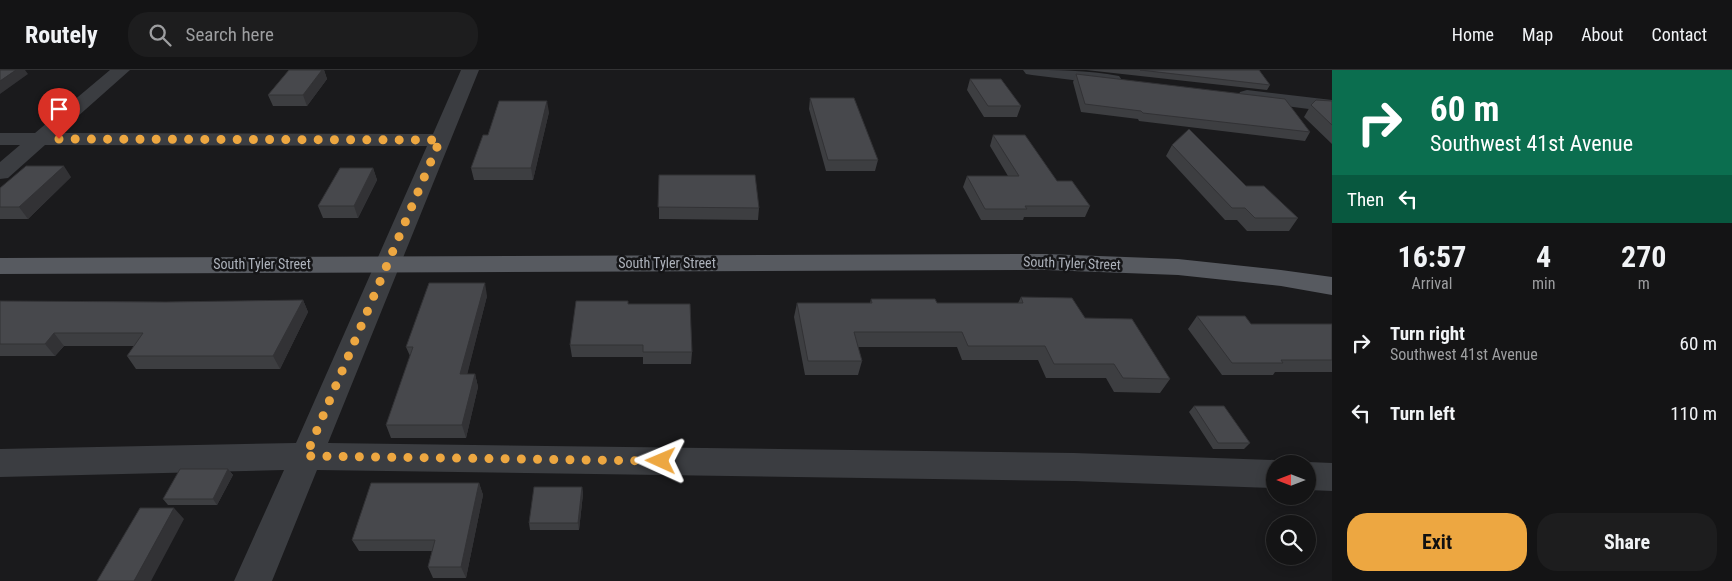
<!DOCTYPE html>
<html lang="en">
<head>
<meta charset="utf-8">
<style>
	body { margin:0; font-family:"Roboto Condensed",sans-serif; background:#1d1d1e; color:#f1f3f6; height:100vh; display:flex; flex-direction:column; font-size:19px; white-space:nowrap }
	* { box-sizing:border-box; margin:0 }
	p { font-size:16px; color:#9d9ea0 }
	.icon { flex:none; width:28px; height:28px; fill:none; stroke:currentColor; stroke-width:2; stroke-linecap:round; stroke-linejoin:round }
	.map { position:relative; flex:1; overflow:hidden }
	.side { display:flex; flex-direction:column; background:#141415; width:400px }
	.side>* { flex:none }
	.hud { background:#0b6e4f; color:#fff; overflow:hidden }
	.needle { width:32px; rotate:270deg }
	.controls { position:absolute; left:1266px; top:385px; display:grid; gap:10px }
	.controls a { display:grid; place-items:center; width:50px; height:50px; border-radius:50%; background:#141415; box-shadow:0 2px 12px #0003,0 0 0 1px #333334; font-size:25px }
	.pin { position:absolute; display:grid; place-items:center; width:42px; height:42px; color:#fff; margin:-51px -21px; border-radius:50% 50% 50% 0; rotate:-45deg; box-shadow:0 0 5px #0007 }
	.pin .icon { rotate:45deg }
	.me { position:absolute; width:55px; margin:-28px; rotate:271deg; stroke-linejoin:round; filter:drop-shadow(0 0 4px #0008) }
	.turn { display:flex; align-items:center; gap:18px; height:105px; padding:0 15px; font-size:22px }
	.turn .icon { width:65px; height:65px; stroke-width:2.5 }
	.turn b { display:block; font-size:35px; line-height:42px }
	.then { display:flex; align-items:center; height:48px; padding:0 15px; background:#0003; gap:10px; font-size:19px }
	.eta { display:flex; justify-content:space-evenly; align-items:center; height:85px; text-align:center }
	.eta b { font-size:30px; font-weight:700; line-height:35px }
	.primary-button { display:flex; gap:10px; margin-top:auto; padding:10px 15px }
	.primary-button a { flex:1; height:58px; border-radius:20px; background:#eda741; color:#111; font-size:20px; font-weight:700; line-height:58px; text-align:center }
	.primary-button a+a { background:#1d1d1e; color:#f1f3f6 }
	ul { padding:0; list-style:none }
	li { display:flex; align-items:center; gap:15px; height:70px; padding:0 15px }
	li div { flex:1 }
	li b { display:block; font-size:19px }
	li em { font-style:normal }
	header { display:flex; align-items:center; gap:30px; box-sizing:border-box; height:70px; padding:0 25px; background:#141415; border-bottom:1px solid #333334 }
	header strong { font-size:24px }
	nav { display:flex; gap:28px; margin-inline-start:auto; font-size:18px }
	.search { width:350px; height:45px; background:#1d1d1e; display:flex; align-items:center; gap:12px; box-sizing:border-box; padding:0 18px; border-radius:20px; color:#9d9ea0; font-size:19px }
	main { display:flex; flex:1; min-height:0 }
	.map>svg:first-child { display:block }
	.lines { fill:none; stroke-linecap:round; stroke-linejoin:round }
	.minor { fill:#3b3d41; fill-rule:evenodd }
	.major { fill:#575a60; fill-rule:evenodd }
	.wall { fill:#3d3e41 }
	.shaded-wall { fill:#323235 }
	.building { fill:#47484c; stroke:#323235 }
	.route { stroke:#eda741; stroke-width:9; stroke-dasharray:0 16.2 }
	.labels { text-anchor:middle; stroke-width:5; stroke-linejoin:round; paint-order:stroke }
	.street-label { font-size:14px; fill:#adb2bb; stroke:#151517 }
</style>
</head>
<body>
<header>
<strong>Routely</strong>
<div class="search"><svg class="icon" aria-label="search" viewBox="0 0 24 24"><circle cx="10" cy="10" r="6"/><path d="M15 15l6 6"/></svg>Search here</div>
<nav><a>Home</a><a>Map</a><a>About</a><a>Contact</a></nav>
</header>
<main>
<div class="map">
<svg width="1332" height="511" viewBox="0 0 1332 511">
	<rect width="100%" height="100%" fill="#1a1a1c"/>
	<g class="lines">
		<path class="minor" d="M110 0H130L59 63 433 64 461 0H479L328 373 1074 383 1275 390 1286 394H1275V418L1074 411 317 400 272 511H234L284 400 0 407V379L296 373 427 76 45 75 8 108 0 109V92L20 75H0V63H35Z
			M1023 0C1055 0 1088 0 1119 6L1122 10 1119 14 1113 15 1032 5 1026 4Z
			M1247 20 1332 30V42L1240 30 1238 26 1240 22Z
			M1308 392 1332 393V421L1308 420V394H1303Z"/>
		<path class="major" d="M1046 184 1178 189 1281 200 1332 207V225L1281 216 1178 205 1046 200 0 204V188Z"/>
	</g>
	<path class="wall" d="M289 0H324L327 9 307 36H273L268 25Z
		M1086 0H1259L1270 15 1267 20Z
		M1076 4 1310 62 1305 71 1139 51 1138 49 1081 42 1073 12Z
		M970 9 1021 36 1017 47H984L967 20Z
		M810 28 878 90 875 101H826L809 39Z
		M1332 31V74L1304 47 1311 35Z
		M549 42 533 110H474L471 98Z
		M993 65 1090 136 1085 147H1024L1023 150H981L963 117 967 106H1008L990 76Z
		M1172 75 1246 116 1298 148 1289 161H1247L1237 150H1225L1166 86Z
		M373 98 377 110 358 148H323L318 136Z
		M659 105 759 138 758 150 659 149Z
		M71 107 28 149H0V118Z
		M487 226 467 304H475L478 317 466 368H391L386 355 410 286 406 277Z
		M1021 227 1085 248 1170 309 1160 323 1114 322 1106 308H1046L1038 290H962L957 277H858L862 291 858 305H805L794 247 797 233H870L871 229 937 233H1018Z
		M303 230 308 242 280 299H136L127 286 134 276H64L55 286H0V231L166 232Z
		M628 234 692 282 691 294H643V287H572L570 275Z
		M1197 246 1251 254H1332V302H1275L1273 305H1222L1188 259Z
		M1194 336 1250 373 1244 379H1213L1189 342Z
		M228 399 233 405 217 435H168L163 429Z
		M479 413 483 425 466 508H433L428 497 432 481H359L352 470Z
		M582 417 583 424 579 460H530L529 453Z"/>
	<path class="shaded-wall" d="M16 0H25L28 4 0 24V11Z
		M322 0H324L327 9 307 36 303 25Z
		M547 31 549 42 533 110 531 98Z
		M64 96 71 107 28 149 19 137Z
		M373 98 377 110 358 148 354 136Z
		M485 213 487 226 464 317 460 304Z
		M303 230 308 242 280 299 273 286Z
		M54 263 64 276 55 286 45 274Z
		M475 304 478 317 466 368 462 355Z
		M228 399 233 405 217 435 213 429Z
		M479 413 483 425 466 508 461 497Z
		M582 417 583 424 579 460 578 453Z
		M174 438 184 449 151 511H134Z"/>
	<path class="building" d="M0 0H16L0 11Z
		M289 0H322L303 25H268Z
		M1140 0H1259L1270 15Z
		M1076 4 1285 29 1310 62 1143 43 1141 41 1085 34Z
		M970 9H1001L1021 36H988Z
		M810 28H854L878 90H828Z
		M1316 30 1332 31V55L1311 35Z
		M499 31H547L531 98H471L483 65H488Z
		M1189 59 1246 116H1264L1298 148H1255L1245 138H1232L1172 75Z
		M993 65H1025L1057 111H1072L1090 136H1025L1027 139H985L967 106H1019Z
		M26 96H64L19 137H0V118Z
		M340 98H373L354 136H318Z
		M659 105H755L759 138 658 137Z
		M429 213H485L460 304H475L462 355H386L413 277H406Z
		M1021 227 1072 228 1085 248 1132 249 1170 309 1123 308 1114 294H1054L1045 276H968L962 262H854L862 291H808L797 233H872L871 229H935L937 233H1023Z
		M303 230 273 286H127L143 263H54L45 274H0V231L166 232Z
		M576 231H628V234H690L692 282H643V275H570Z
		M1197 246H1245L1251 254H1332V290H1281L1283 293H1232Z
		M1194 336H1224L1250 373H1218Z
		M180 399H228L213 429H163Z
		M371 413H479L461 497H428L435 470H352Z
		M534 417H582L578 453H529Z
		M140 438H174L134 511H97Z"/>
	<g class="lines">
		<path class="route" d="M59 69 440 70 306 386 661 391"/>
	</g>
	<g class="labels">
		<g class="street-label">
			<text x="667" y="198">South Tyler Street</text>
			<text transform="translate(1072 193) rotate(2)" y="5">South Tyler Street</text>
			<text x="262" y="199">South Tyler Street</text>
		</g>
	</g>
</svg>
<div class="controls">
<a><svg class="needle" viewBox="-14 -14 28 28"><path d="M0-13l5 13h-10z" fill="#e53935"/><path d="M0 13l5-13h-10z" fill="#9d9ea0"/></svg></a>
<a><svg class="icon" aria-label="search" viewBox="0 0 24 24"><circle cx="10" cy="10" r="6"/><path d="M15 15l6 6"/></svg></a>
</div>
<div class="pin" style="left:59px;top:69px;background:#d93025"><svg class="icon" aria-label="arrive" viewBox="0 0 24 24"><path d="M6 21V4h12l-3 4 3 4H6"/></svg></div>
<svg class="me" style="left:661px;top:391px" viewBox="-20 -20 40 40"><path d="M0-17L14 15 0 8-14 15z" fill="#eda741" stroke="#fff" stroke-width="4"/></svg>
</div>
<section class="side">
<div class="hud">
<div class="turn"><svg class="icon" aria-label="right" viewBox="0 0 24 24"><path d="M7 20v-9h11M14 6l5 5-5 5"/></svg><div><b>60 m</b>Southwest 41st Avenue</div></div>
<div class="then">Then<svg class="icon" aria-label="left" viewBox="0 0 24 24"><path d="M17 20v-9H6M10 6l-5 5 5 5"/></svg></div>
</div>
<div class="eta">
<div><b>16:57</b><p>Arrival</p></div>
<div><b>4</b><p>min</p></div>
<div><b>270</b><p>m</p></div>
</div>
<ul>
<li><svg class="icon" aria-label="right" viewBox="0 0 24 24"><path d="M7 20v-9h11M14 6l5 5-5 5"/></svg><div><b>Turn right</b><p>Southwest 41st Avenue</p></div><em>60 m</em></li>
<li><svg class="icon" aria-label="left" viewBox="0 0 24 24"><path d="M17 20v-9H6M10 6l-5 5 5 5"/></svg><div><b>Turn left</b></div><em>110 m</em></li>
</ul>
<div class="primary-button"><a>Exit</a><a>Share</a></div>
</section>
</main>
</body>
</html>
